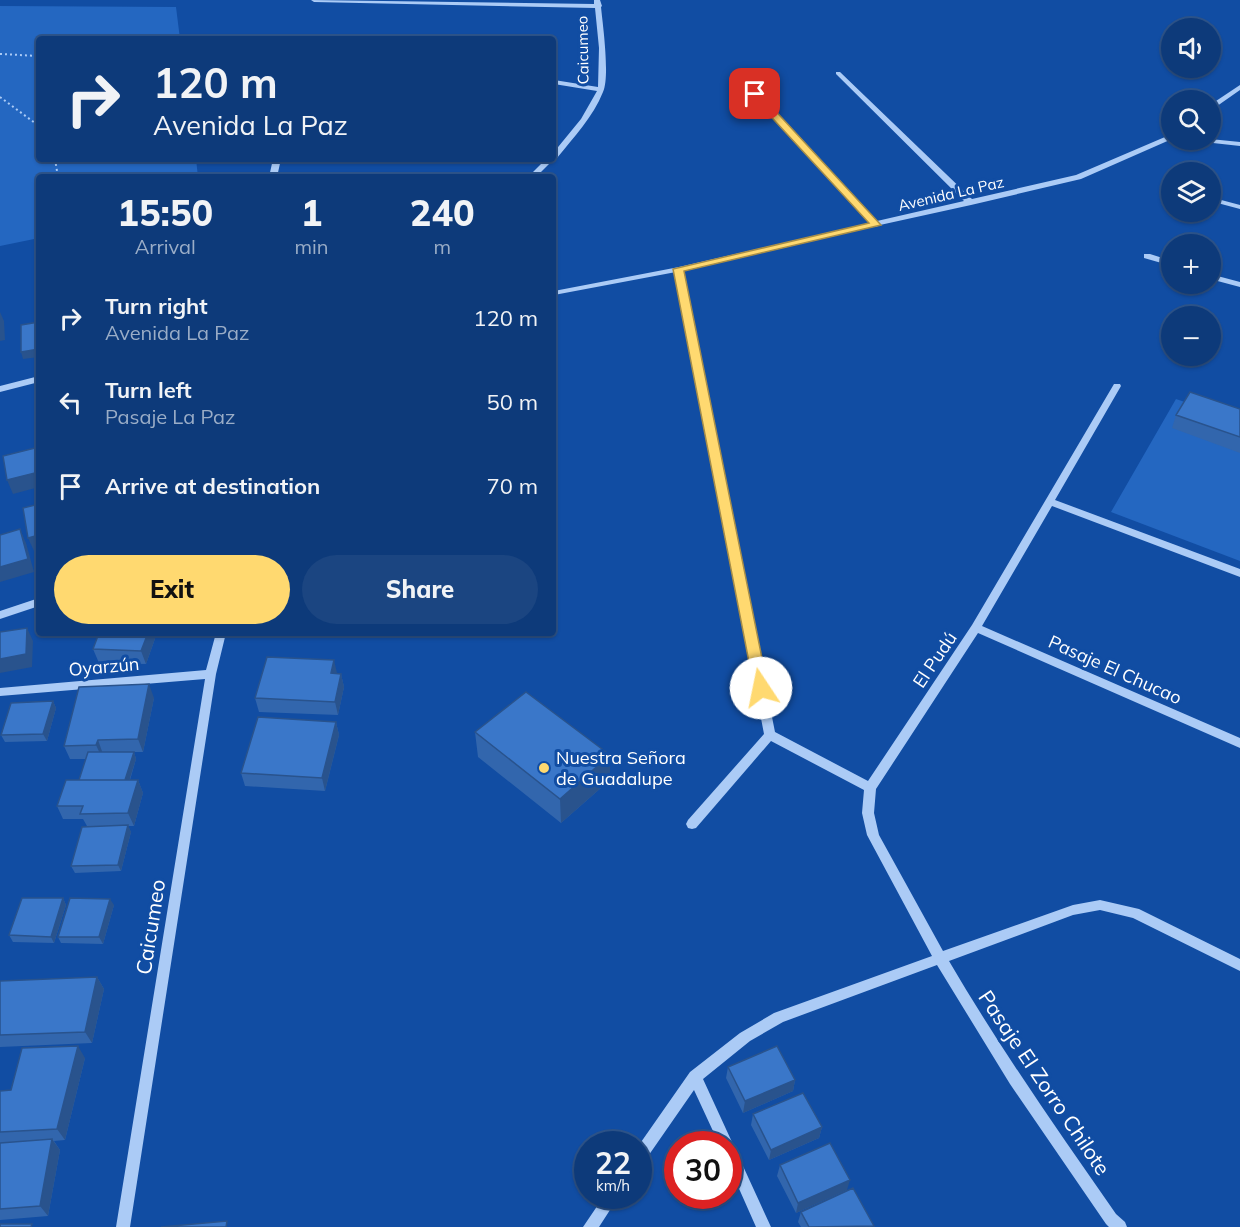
<!DOCTYPE html>
<html lang="en">
<head>
<meta charset="utf-8">
<style>
	body { margin:0; font-family:Mulish,sans-serif; background:#1b4581; color:#f1f3f6; height:100vh; display:flex; flex-direction:column; font-size:22px; white-space:nowrap }
	* { box-sizing:border-box; margin:0 }
	p { font-size:20px; color:#9aadc7 }
	.icon { flex:none; width:33px; height:33px; fill:none; stroke:currentColor; stroke-width:2; stroke-linecap:round; stroke-linejoin:round }
	.map { position:relative; flex:1; overflow:hidden }
	.panel { position:absolute; left:36px; top:174px; width:520px; height:462px; display:flex; flex-direction:column; background:#0d3a7a; border-radius:6px; box-shadow:0 2px 4px #0004,0 0 0 2px #2d548b }
	.panel>* { flex:none }
	.guide { position:absolute; left:36px; top:36px; width:520px; height:126px; border-radius:6px; box-shadow:0 2px 4px #0004,0 0 0 2px #2d548b; background:#0d3a7a; color:#f1f3f6; overflow:hidden }
	.fabs { position:absolute; left:1161px; top:18px; display:grid; gap:12px }
	.fabs a { display:grid; place-items:center; width:60px; height:60px; border-radius:50%; background:#0d3a7a; box-shadow:0 2px 4px #0004,0 0 0 2px #2d548b; font-size:30px }
	.speed { position:absolute; left:574px; top:1131px; display:flex; gap:12px; font-size:30px; font-weight:700; text-align:center }
	.speed>* { display:grid; place-content:center; width:78px; height:78px; border-radius:50%; background:#0d3a7a; box-shadow:0 2px 4px #0004,0 0 0 2px #2d548b; line-height:1 }
	.speed small { font-size:15px; font-weight:400 }
	.speed .limit { border:9px solid #d22; background:#fff; color:#111 }
	.pin { position:absolute; display:grid; place-items:center; width:51px; height:51px; color:#fff; margin:-26px; border-radius:12px; box-shadow:0 3px 9px #0006 }
	.me { position:absolute; width:66px; margin:-33px; rotate:349deg; stroke-linejoin:round; filter:drop-shadow(0 0 4px #0008) }
	.turn { display:flex; align-items:center; gap:21px; height:126px; padding:0 18px; font-size:27px }
	.turn .icon { width:78px; height:78px; stroke-width:2.5 }
	.turn b { display:block; font-size:42px; line-height:51px }
	.eta { display:flex; justify-content:space-evenly; align-items:center; height:102px; text-align:center }
	.eta b { font-size:36px; font-weight:800; line-height:42px }
	.cta { display:flex; gap:12px; margin-top:auto; padding:12px 18px }
	.cta a { flex:1; height:69px; border-radius:36px; background:#ffd970; color:#111; font-size:24px; font-weight:800; line-height:69px; text-align:center }
	.cta a+a { background:#1b4581; color:#f1f3f6 }
	ul { padding:0; list-style:none }
	li { display:flex; align-items:center; gap:18px; height:84px; padding:0 18px }
	li div { flex:1 }
	li b { display:block; font-size:22px }
	li em { font-style:normal }
	.map>svg:first-child { display:block }
	.green { fill:#2467c1 }
	.lines { fill:none; stroke-linecap:round; stroke-linejoin:round }
	.path { stroke:#abcbf6; stroke-width:2; stroke-dasharray:2 3; stroke-linecap:butt }
	.minor { fill:#abcbf6; fill-rule:evenodd }
	.wall { fill:#3266ad }
	.shaded-wall { fill:#29538d }
	.building { fill:#3a77c9; stroke:#29538d; stroke-width:1.5 }
	.route { fill:#ffd970; stroke:#a68d49; stroke-width:1.5 }
	.poi-dot { fill:#ffd970; stroke:#114da3; stroke-width:2 }
	.labels { text-anchor:middle; stroke-width:6; stroke-linejoin:round; paint-order:stroke }
	.far-street-label { font-size:15px; fill:#fff; stroke:#114da3 }
	.street-label { font-size:18px; fill:#fff; stroke:#114da3 }
	.poi-label { font-size:18px; fill:#fff; stroke:#114da3; text-anchor:start }
	.near-street-label { font-size:21px; fill:#fff; stroke:#114da3 }
</style>
</head>
<body>
<div class="map">
<svg width="1240" height="1227" viewBox="0 0 1240 1227">
	<rect width="100%" height="100%" fill="#114da3"/>
	<path class="green" d="M0 6 176 7 180 39H39V159H196L198 177H39V238L0 246Z
		M1176 399 1240 421V561L1111 512Z"/>
	<g class="lines">
		<path class="path" d="M0 54 39 56
			M0 97 39 126
			M55 159 58 177"/>
		<path class="minor" d="M311 0 594 4V0H600L602 6 601 7C603 26 610 77 603 92 593 117 574 137 557 158H554V152L581 119 597 91 554 84V80L598 87 599 48 595 8 314 2Z
			M836 72H840L972 199 1076 175 1172 134V139L1081 179 971 205 880 225 876 227H873L683 270 775 732 868 781 972 625 1114 384H1120L1121 386 1055 500 1240 569V577L1052 506 982 626 1240 738V748L978 633 876 789 874 813 879 835 943 951 1073 905 1100 900 1139 909 1240 959V971L1133 918 1100 910 1073 915 949 961C1000 1048 1058 1131 1116 1214L1125 1222 1127 1227H1109L1106 1224 1010 1084 937 965 783 1022 750 1041 703 1079 771 1227H756L729 1166V1144H719L694 1090 644 1162 639 1164V1145L690 1072 740 1033 774 1013 932 956 867 835 862 813 864 790 771 741 696 828 692 829 688 828 686 824 688 820 764 734 676 272 554 295V291L679 267 870 223 753 95 752 94 755 92 757 93 877 221 964 201 836 74Z
			M1240 85V90L1210 111V105Z
			M1210 139 1240 142V146L1204 142 1200 140Z
			M273 159H281L277 177H269Z
			M546 159H554L536 177H528Z
			M1210 197 1240 205V209L1210 201Z
			M1144 254H1150L1172 261V266L1144 258Z
			M1210 274 1240 282V287L1210 279Z
			M39 376V382L0 392V386Z
			M39 598V606L0 619V611Z
			M216 633H226L216 674 130 1227H116L205 679 0 696V688L206 670Z
			M604 1196H619L599 1227H583Z"/>
	</g>
	<path class="wall" d="M1240 409V453L1172 428 1176 415Z
		M99 633H157L146 664 99 663 93 649Z
		M337 673 341 674 344 687 338 715 259 712 255 698Z
		M154 698 143 752H134L136 759 130 780H138L143 793 134 826H128L131 832 121 871 75 873 71 866 87 826 83 819H63L57 806 79 780 86 759H70L64 746Z
		M53 701 56 708 47 741 5 742 1 735Z
		M336 722 339 735 325 791 245 786 241 773Z
		M475 732 610 755V780L561 823 478 757Z
		M63 898 66 905 54 943 13 942 9 935Z
		M114 905 103 944 61 943 58 937Z
		M97 977 104 989 92 1043 0 1047V981Z
		M85 1058 65 1140 54 1141 60 1150 48 1216 0 1220V1143L12 1142 0 1143V1091L11 1090Z
		M728 1067 795 1080 793 1091 743 1113 726 1078Z
		M753 1114 822 1127 819 1138 769 1160 751 1125Z
		M780 1165 847 1190 796 1213 777 1176Z
		M801 1212 874 1227H801L798 1222Z"/>
	<path class="shaded-wall" d="M0 312 4 321 5 340 0 341Z
		M39 349V357L23 359 21 352Z
		M39 472V487L13 494 7 480Z
		M20 529 26 543 34 572 0 582V567Z
		M39 535V550L34 551 28 538Z
		M27 628 33 641 32 667 0 673V659Z
		M148 633H157L146 664 141 651Z
		M334 660 337 673H331Z
		M341 674 344 687 338 715 335 702Z
		M149 684 154 698 143 752 138 739Z
		M53 701 56 708 47 741 43 734Z
		M336 722 339 735 325 791 322 778Z
		M98 740 103 754 102 758 96 745Z
		M134 752 136 759 127 788 125 781Z
		M610 755V780L561 823 560 799Z
		M138 780 143 793 134 826 128 813Z
		M128 825 131 832 121 871 118 865Z
		M63 898 66 905 54 943 51 937Z
		M110 899 114 905 103 944 99 937Z
		M97 977 104 989 92 1043 85 1032Z
		M78 1046 85 1058 65 1140 57 1129Z
		M795 1080 793 1091 743 1113 745 1101Z
		M822 1127 819 1138 769 1160 771 1150Z
		M52 1139 60 1150 48 1216 40 1206Z
		M850 1180 847 1190 796 1213 798 1203Z"/>
	<path class="building" d="M39 322V349L21 352V325Z
		M1190 392 1240 409V437L1176 415Z
		M39 447V472L7 480 3 456Z
		M39 504V535L28 538 23 508Z
		M20 529 28 559 0 567V535Z
		M27 628 26 654 0 659V632Z
		M99 633H148L141 651 93 649Z
		M267 657 334 660 331 673 341 674 335 702 255 698Z
		M149 684 138 739 98 740 96 745 64 746 79 687Z
		M526 692 610 755 560 799 475 732Z
		M53 701 43 734 1 735 11 703Z
		M258 717 336 722 322 778 241 773Z
		M88 752H134L125 780H79Z
		M66 780H138L128 813 80 814 83 806H57Z
		M128 825 118 865 71 866 82 827Z
		M22 898H63L51 937 9 935Z
		M70 898 110 899 99 937H58Z
		M97 977 85 1032 0 1035V981Z
		M78 1046 57 1129 0 1132V1091L11 1090 22 1048Z
		M777 1046 795 1080 745 1101 728 1067Z
		M803 1093 822 1127 771 1150 753 1114Z
		M52 1139 40 1206 0 1209V1143Z
		M830 1143 850 1180 798 1203 780 1165Z
		M853 1188 874 1226 809 1227 801 1212Z
		M227 1221 226 1227H161Z
		M0 1224H32L31 1227H0Z"/>
	<path class="route" d="M752 92H758L881 225 684 271 768 688 761 694 754 688 673 269 869 223 752 96Z"/>
	<circle class="poi-dot" cx="544" cy="768" r="6"/>
	<g class="labels">
		<g class="far-street-label">
			<text transform="translate(583 50) rotate(-91)" y="5">Caicumeo</text>
			<text transform="translate(951 194) rotate(-13)" y="5">Avenida La Paz</text>
		</g>
		<g class="street-label">
			<text transform="translate(935 660) rotate(-56)" y="6">El Pudú</text>
			<text transform="translate(104 667) rotate(-5)" y="6">Oyarzún</text>
			<text transform="translate(1115 670) rotate(24)" y="6">Pasaje El Chucao</text>
		</g>
		<g class="poi-label">
			<text x="556" y="764">Nuestra Señora<tspan x="556" dy="21">de Guadalupe</tspan></text>
		</g>
		<g class="near-street-label">
			<text transform="translate(151 927) rotate(-81)" y="7">Caicumeo</text>
			<text transform="translate(1044 1083) rotate(56)" y="7">Pasaje El Zorro Chilote</text>
		</g>
	</g>
</svg>
<div class="fabs">
<a><svg class="icon" aria-label="sound" viewBox="0 0 24 24"><path d="M4 9h4l5-4v14l-5-4H4zM17 9q2 3 0 6"/></svg></a>
<a><svg class="icon" aria-label="search" viewBox="0 0 24 24"><circle cx="10" cy="10" r="6"/><path d="M15 15l6 6"/></svg></a>
<a><svg class="icon" aria-label="layers" viewBox="0 0 24 24"><path d="M12 4l9 5-9 5-9-5zM3 14l9 5 9-5"/></svg></a>
<a>+</a>
<a>−</a>
</div>
<div class="speed"><div>22<small>km/h</small></div><div class="limit">30</div></div>
<div class="pin" style="left:755px;top:94px;background:#d93025"><svg class="icon" aria-label="arrive" viewBox="0 0 24 24"><path d="M6 21V4h12l-3 4 3 4H6"/></svg></div>
<svg class="me" style="left:761px;top:688px" viewBox="-20 -20 40 40"><circle r="19" fill="#fff"/><path d="M0-13L10 11 0 6-10 11z" fill="#ffd970"/></svg>
<div class="guide">
<div class="turn"><svg class="icon" aria-label="right" viewBox="0 0 24 24"><path d="M7 20v-9h11M14 6l5 5-5 5"/></svg><div><b>120 m</b>Avenida La Paz</div></div>
</div>
<section class="panel">
<div class="eta">
<div><b>15:50</b><p>Arrival</p></div>
<div><b>1</b><p>min</p></div>
<div><b>240</b><p>m</p></div>
</div>
<ul>
<li><svg class="icon" aria-label="right" viewBox="0 0 24 24"><path d="M7 20v-9h11M14 6l5 5-5 5"/></svg><div><b>Turn right</b><p>Avenida La Paz</p></div><em>120 m</em></li>
<li><svg class="icon" aria-label="left" viewBox="0 0 24 24"><path d="M17 20v-9H6M10 6l-5 5 5 5"/></svg><div><b>Turn left</b><p>Pasaje La Paz</p></div><em>50 m</em></li>
<li><svg class="icon" aria-label="arrive" viewBox="0 0 24 24"><path d="M6 21V4h12l-3 4 3 4H6"/></svg><div><b>Arrive at destination</b></div><em>70 m</em></li>
</ul>
<div class="cta"><a>Exit</a><a>Share</a></div>
</section>
</div>
</body>
</html>
